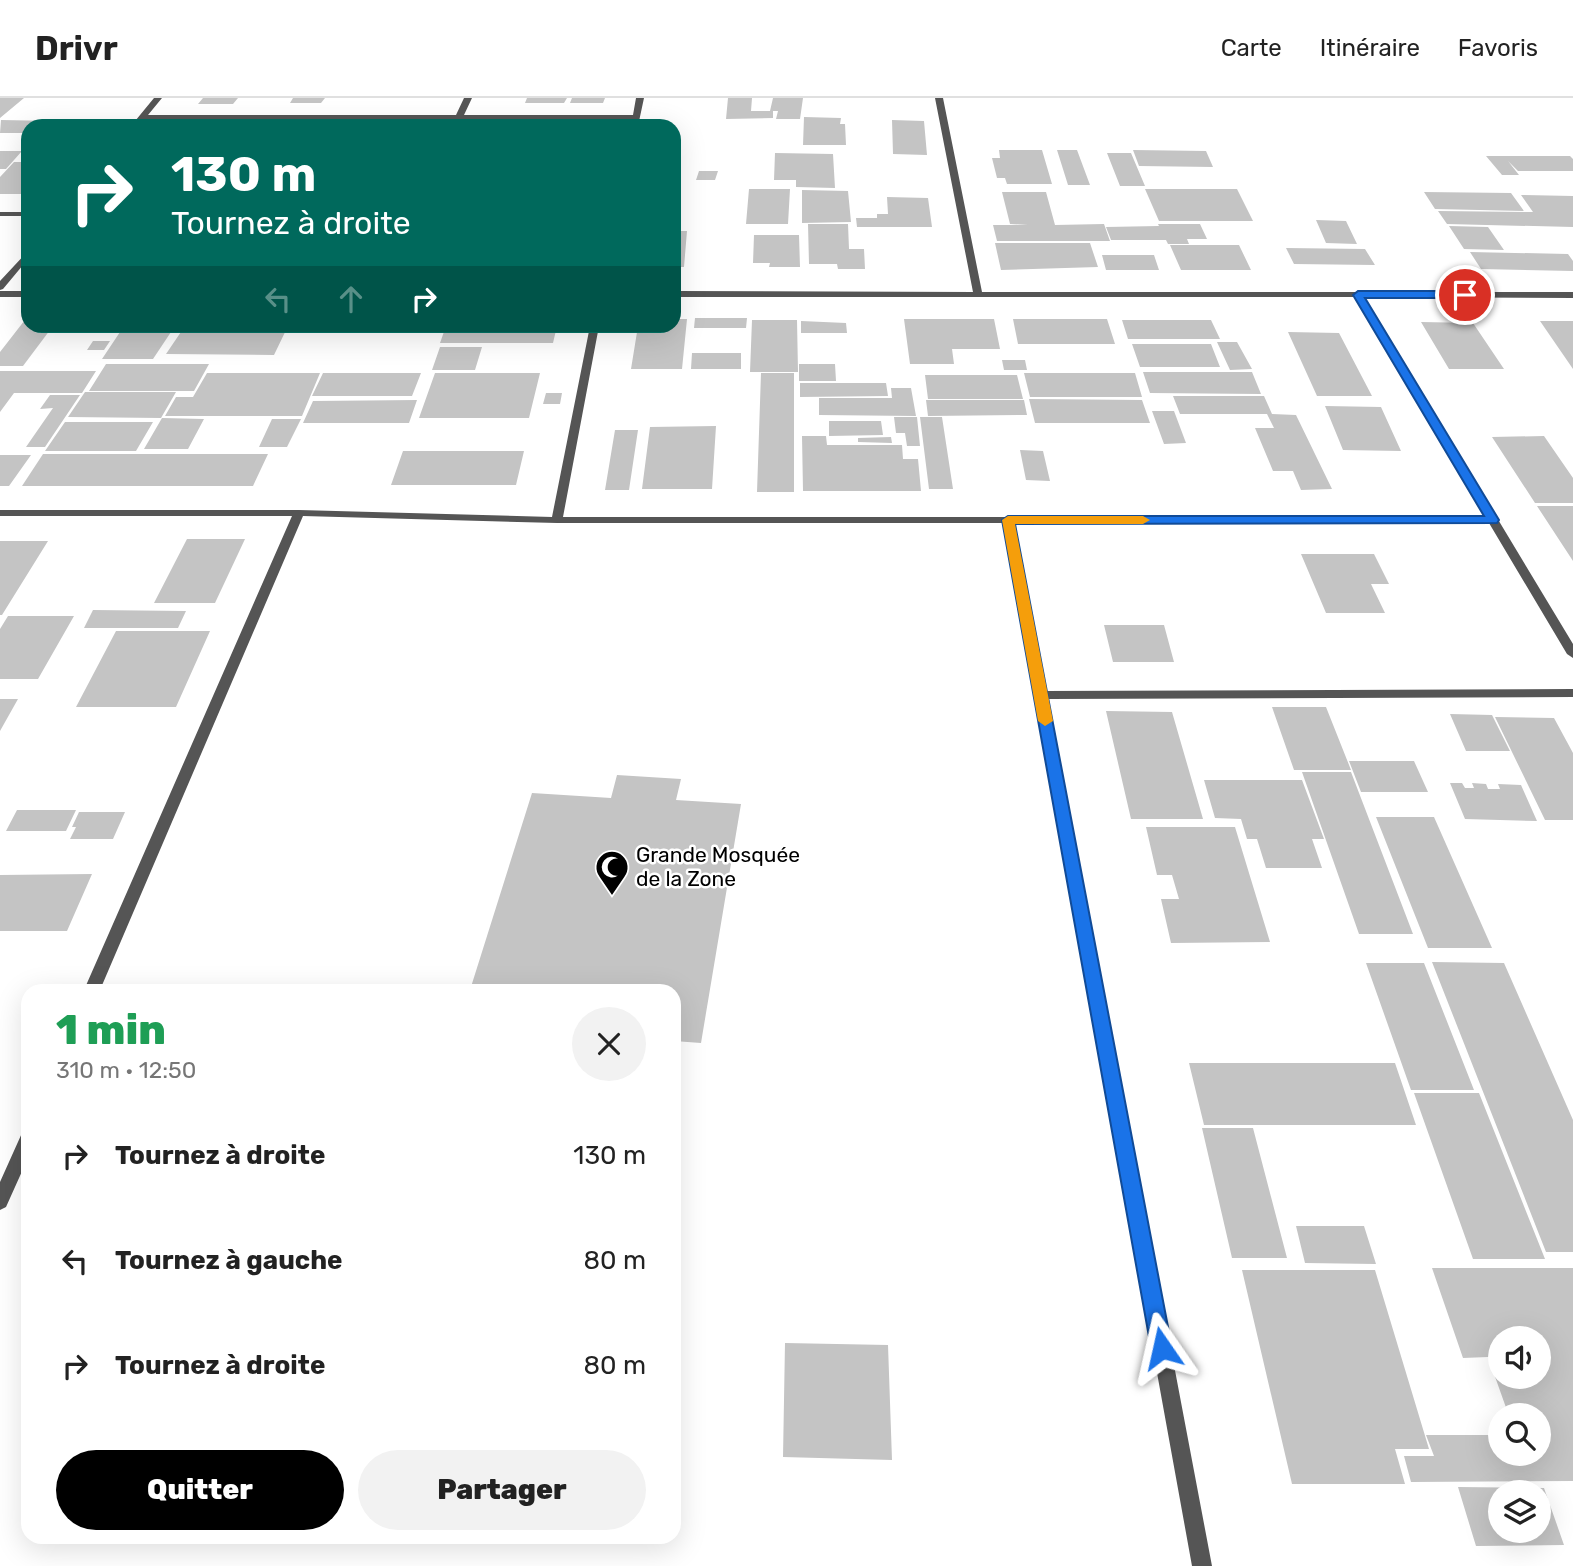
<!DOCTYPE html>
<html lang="fr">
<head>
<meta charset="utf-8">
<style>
	body { margin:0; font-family:Rubik,sans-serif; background:#f2f2f2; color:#222; height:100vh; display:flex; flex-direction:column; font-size:26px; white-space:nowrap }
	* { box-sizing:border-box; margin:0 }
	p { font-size:23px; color:#767676 }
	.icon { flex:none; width:38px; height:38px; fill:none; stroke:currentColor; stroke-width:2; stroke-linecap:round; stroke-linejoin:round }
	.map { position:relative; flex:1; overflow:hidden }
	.side { position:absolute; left:21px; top:886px; width:660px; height:560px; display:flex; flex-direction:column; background:#fff; border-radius:21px; box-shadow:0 7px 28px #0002 }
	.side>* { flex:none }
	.top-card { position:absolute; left:21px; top:21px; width:660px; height:214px; border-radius:21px; box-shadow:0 7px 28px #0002; background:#00695c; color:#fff; overflow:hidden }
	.controls { position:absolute; left:1488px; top:1228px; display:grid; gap:14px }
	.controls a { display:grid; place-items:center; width:63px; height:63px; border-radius:50%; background:#fff; box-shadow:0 7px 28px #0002; font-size:35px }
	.pin { position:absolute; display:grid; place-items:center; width:60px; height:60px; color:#fff; margin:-30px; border:4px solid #fff; border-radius:50%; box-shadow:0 2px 7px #0007 }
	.me { position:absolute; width:77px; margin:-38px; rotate:349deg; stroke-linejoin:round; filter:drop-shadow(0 0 5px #0008) }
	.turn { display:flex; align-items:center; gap:24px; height:147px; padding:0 35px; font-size:32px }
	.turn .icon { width:91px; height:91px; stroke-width:2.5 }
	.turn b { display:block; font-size:49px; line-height:60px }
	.lanes { display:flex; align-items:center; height:66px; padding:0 35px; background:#0003; justify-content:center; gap:35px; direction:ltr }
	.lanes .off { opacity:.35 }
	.round { display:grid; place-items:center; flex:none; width:74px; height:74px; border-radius:37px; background:#f2f2f2 }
	.head { display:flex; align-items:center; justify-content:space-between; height:119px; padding:0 35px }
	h1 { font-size:42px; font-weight:800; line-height:52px; color:#1e9e55 }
	.primary-button { display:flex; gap:14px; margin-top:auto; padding:14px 35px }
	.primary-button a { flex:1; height:80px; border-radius:42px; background:#000; color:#fff; font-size:28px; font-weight:800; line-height:80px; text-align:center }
	.primary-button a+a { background:#f2f2f2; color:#222 }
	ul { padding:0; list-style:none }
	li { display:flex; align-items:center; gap:21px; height:105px; padding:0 35px }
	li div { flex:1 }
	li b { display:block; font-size:26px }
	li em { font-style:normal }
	header { display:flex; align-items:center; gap:42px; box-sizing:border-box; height:98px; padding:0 35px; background:#fff; border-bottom:2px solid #e0e0e0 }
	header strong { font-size:33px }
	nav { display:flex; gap:38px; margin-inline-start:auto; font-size:24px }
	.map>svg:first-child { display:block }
	.building { fill:#c4c4c4; fill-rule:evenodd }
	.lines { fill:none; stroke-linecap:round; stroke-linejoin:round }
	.street { fill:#555; fill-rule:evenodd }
	.route { fill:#1a73e8; stroke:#114b97; stroke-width:2 }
	.slow { fill:#f59e0b }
	.labels { text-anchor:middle; stroke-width:5; stroke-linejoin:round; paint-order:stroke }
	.poi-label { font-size:21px; fill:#000; stroke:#fff; text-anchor:start }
</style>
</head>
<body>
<header>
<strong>Drivr</strong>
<nav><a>Carte</a><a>Itinéraire</a><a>Favoris</a></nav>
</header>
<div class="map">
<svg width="1573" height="1468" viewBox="0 0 1573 1468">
	<rect width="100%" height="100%" fill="#fff"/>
	<path class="building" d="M0 0H24L0 20Z
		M203 0H238L233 6H198Z
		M293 0H325L321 5H290Z
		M527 0H567L564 5H525Z
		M572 0H605L603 5H570Z
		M728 0H752L751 13H770L773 0H803L800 21H776L778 13H773V20L726 21Z
		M804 19 841 20 840 26H845L846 47H803Z
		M1 22 55 23 50 28H28V35H0Z
		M892 22 924 23 927 57 893 56Z
		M999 52H1042L1052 86H1007L1005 80H997L992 60H1000Z
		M1057 52H1077L1090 87H1068Z
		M1133 52 1206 53 1213 69 1139 68Z
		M0 53H22L6 71H0Z
		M775 55 833 56 835 90 796 89V82H774Z
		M1107 55H1131L1145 88H1120Z
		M1486 58H1570L1573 61V73H1518L1508 63 1519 77H1502Z
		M14 64H28V89L21 96H0V79Z
		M699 73H718L715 82H696Z
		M749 91H790L788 126H746Z
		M1145 91H1237L1253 123H1159Z
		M802 92 848 93 851 124 802 125Z
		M1002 94H1046L1055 127 1104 126 1110 143H997L993 127H1028L1010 126Z
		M1424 94 1511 95 1524 113 1435 111Z
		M1521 97 1573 98V129L1447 126 1438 113 1533 114Z
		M887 99 928 100 932 129H857L856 120H877V116H888Z
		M1316 122 1346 123 1357 146 1326 145Z
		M808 126H848L849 151H864L865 171H838L837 166H809Z
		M1158 126H1200L1207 141H1187L1189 146H1168L1166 142H1111L1106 129 1159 128Z
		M1449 128 1488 129 1504 152 1464 151Z
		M674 133H687L684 169H674Z
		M754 137H799L800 169H769L770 165H753Z
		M995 145H1090L1098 169 1001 172Z
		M1170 147H1239L1251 172H1181Z
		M1286 150 1365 151 1375 167 1294 166Z
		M1470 154 1568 156 1573 163V173L1481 171Z
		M1102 157H1154L1159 172H1106Z
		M28 218V228H53L23 268H0V254Z
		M695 220H747L746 230H694Z
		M674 221H687L682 271H631L638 228H674Z
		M904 221H994L1000 251H952L954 266H910Z
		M1013 221H1107L1115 246H1018Z
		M752 222H797L798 274H750Z
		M1122 222H1211L1220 241H1128Z
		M801 223 846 225 847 235H801Z
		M1540 223H1573V271Z
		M1421 224 1473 225 1504 271H1449Z
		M124 228H175L153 261H102Z
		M185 228H288L274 257 166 256Z
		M446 228H557L553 245H440Z
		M1288 234 1339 235 1372 298H1317Z
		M93 243H110L104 252H87Z
		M1217 244H1237L1252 271 1230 272Z
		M1132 246H1211L1220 269H1140Z
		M440 249H482L475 272H432Z
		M692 255H741V271H691Z
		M1002 262H1025L1027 272H1004Z
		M106 266H209L194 293H89Z
		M799 266H835L836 283H799Z
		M0 273H96L82 295H14L0 314Z
		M1143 274H1252L1261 296 1150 295Z
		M207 275H320L302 318H165L176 299H193Z
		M323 275H421L412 298H312Z
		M435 275H540L529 320H419Z
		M761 275H794V394H757Z
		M1024 275H1135L1142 299H1030Z
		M925 277H1017L1023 301H928Z
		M800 285H886L888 298 800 299Z
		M891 290H911L916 318 819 317V300H892Z
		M85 294H176L161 320 68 319Z
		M546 295H562L560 306H543Z
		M50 297H80L45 349H26L53 310 40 311Z
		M1173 298H1264L1272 316 1296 317 1332 391 1301 392 1293 373H1273L1255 330H1274L1267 316H1180Z
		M1029 301 1142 302 1150 325H1035Z
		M417 302 409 325H303L313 303Z
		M926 302H1024L1027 317 928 318Z
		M1325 308 1381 309 1401 353 1343 352Z
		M1152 313H1174L1186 345 1164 346Z
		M894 319H917L920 348H907L905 335H896Z
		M920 319H942L953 391H929Z
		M162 320 204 321 188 351H144Z
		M272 321H301L287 349H259Z
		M829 323H881L883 337 829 338Z
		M65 324H153L136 353H45Z
		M716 328 712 391H642L650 329Z
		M615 332H638L629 392H605Z
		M802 338H826L827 347H902L903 361H918L921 393H803Z
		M1544 338 1573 380V405H1535L1492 339Z
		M891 339 892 345 858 344V340Z
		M1020 352 1043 353 1050 383 1026 382Z
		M403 353H524L516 387H391Z
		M43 356H268L253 388H22Z
		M0 357H31L9 388H0Z
		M1537 408H1573V463Z
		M187 441H245L215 505H154Z
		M0 443H48L2 517H0Z
		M1301 456H1374L1389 486H1371L1385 515H1326Z
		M93 512 186 513 178 530H84Z
		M8 518H74L38 581H0V531Z
		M1104 527H1164L1174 564H1113Z
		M116 533H210L176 609H76Z
		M0 601H18L0 633Z
		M1272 609H1326L1351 672H1294Z
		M1106 613 1172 614 1203 721H1131Z
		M1450 616 1492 617 1510 653H1466Z
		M1495 619 1554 620 1573 655V722H1545Z
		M1349 663H1414L1428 694H1361Z
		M1302 674H1351L1413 836H1359Z
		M617 677 681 681 676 702 741 706 701 945 674 943V892H470L532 695 611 700Z
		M1204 682H1302L1324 741H1312L1322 770H1266L1257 741H1247L1241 721 1215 720Z
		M1450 685H1462L1465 690H1474L1472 685 1486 686 1488 691H1500L1498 686 1521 687 1537 723 1465 721Z
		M17 712H76L66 733H6Z
		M79 714H125L113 741H70L76 729H72Z
		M1376 719H1434L1492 850H1428Z
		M1146 729H1235L1270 844 1171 845 1161 801H1179L1172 777H1157Z
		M92 776 67 833H0V777Z
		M1432 864 1504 865 1573 1022V1154H1546Z
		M1366 865H1424L1474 992H1411Z
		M1189 965H1395L1416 1027H1204Z
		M1414 995H1479L1545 1161H1473Z
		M1202 1030H1253L1287 1160H1232Z
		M1296 1128H1364L1376 1166 1305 1165Z
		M1432 1170H1573V1383L1411 1384 1404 1358H1434L1426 1337H1500V1356H1538V1318H1509L1488 1259 1463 1260ZM1500 1241H1538V1279H1500Z
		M1242 1172H1375L1429 1351H1395L1405 1386H1292Z
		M785 1245 888 1247 892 1362 783 1359Z
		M1458 1389 1544 1390 1564 1447 1476 1448ZM1500 1395H1538V1433H1500Z"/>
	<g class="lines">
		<path class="street" d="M154 0H162L148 17H456L464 0H472L464 17H633L636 0H644L638 28H632V21H144L139 28H131Z
			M935 0H943L982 194H1573V200L1364 199 1573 546V560L1567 556 1489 425H1014L1046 593 1573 591V599L1048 601 1212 1468H1192L1003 425H557L303 418 100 892H84L292 418H0V412H299L552 419 590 228H599L563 419H1485L1355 199H674V193L973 194Z
			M0 114H28V118H0Z
			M28 153V161L3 191 0 192V183Z
			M0 193H28V199H0Z
			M28 1033V1060L6 1109 0 1112V1084L22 1035Z"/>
	</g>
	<path class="route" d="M1358 193H1465L1470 197 1465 200H1365L1499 422 1497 425 1015 426 1172 1250 1169 1258 1162 1261 1154 1258 1151 1250 1002 422 1008 418H1484L1353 197Z"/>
	<path class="slow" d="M1008 418H1143L1150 422 1143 426H1015L1053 623 1045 628 1038 623 1002 422Z"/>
	<defs>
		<symbol id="mosque-pin" viewBox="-11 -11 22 30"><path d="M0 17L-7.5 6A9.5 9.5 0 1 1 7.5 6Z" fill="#000" stroke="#fff"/><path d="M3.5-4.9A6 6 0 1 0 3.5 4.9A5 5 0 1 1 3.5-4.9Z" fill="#fff"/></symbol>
	</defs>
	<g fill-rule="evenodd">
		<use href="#mosque-pin" x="593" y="750" width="38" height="52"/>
	</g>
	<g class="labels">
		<g class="poi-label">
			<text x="636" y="764">Grande Mosquée<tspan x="636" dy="24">de la Zone</tspan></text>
		</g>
	</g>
</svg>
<div class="controls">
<a><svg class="icon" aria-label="sound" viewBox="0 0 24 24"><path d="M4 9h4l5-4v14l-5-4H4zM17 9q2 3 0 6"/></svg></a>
<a><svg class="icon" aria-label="search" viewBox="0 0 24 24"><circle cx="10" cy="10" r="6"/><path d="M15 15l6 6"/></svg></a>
<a><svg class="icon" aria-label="layers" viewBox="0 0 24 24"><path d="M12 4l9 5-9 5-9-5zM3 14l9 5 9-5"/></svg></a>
</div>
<div class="pin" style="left:1465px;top:197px;background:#d93025"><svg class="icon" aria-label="arrive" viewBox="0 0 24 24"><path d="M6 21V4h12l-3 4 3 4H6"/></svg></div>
<svg class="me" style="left:1162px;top:1250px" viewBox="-20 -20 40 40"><path d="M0-17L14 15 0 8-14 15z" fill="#1a73e8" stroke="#fff" stroke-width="4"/></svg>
<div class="top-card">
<div class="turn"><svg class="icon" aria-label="right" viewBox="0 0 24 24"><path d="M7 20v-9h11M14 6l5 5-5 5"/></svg><div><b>130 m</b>Tournez à droite</div></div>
<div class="lanes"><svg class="icon off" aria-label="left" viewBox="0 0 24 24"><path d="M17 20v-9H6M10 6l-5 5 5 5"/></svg><svg class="icon off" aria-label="ahead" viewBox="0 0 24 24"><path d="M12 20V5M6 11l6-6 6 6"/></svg><svg class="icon" aria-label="right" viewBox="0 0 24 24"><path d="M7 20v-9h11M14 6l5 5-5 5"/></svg></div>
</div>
<section class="side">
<div class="head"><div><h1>1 min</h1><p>310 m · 12:50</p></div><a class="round"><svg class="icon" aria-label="close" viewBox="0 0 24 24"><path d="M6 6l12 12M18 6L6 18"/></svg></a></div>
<ul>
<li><svg class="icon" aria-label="right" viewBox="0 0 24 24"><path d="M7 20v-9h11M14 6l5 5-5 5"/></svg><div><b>Tournez à droite</b></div><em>130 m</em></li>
<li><svg class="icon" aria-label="left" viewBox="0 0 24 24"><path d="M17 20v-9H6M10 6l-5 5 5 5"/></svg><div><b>Tournez à gauche</b></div><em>80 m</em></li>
<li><svg class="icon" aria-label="right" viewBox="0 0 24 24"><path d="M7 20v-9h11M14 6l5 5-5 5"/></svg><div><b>Tournez à droite</b></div><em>80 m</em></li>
</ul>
<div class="primary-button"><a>Quitter</a><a>Partager</a></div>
</section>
</div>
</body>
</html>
